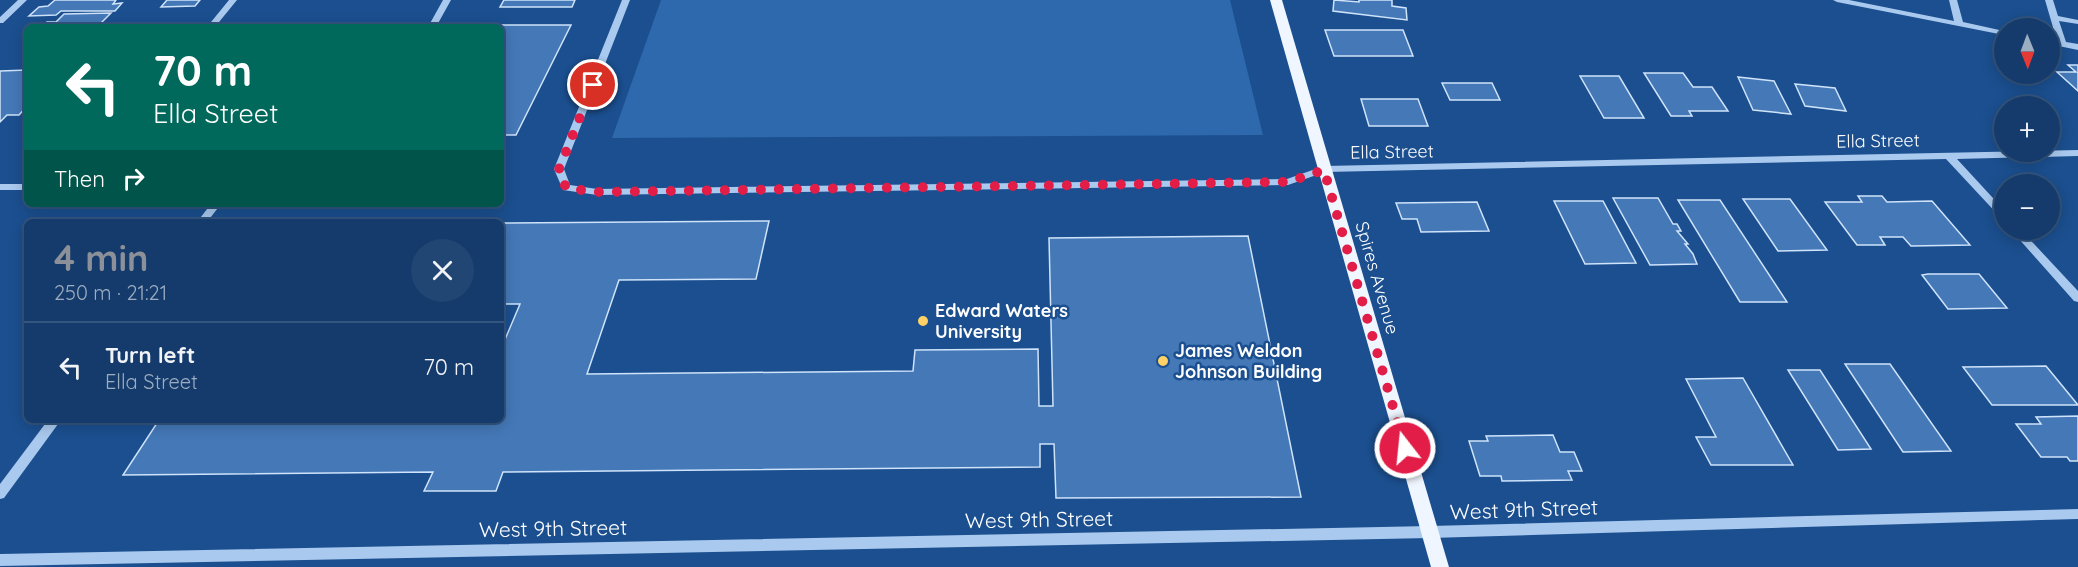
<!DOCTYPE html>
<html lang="en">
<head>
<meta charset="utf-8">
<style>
	body { margin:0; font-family:Quicksand,sans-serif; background:#214673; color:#f1f3f6; height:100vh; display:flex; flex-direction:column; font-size:22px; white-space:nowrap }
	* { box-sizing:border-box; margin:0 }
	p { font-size:20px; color:#9dadc1 }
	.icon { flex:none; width:33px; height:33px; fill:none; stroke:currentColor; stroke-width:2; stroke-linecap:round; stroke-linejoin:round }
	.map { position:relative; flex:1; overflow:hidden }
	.side { position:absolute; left:24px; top:219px; width:480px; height:204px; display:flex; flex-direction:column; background:#143b6b; border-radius:9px; box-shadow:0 3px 15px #0003,0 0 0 2px #33557e }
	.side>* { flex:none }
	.banner { position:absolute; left:24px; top:24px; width:480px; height:183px; border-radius:9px; box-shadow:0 3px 15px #0003,0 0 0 2px #33557e; background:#00695c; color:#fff; overflow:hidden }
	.needle { width:39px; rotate:179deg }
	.tools { position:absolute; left:1994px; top:18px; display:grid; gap:12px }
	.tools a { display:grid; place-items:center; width:66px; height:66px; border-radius:50%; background:#143b6b; box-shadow:0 3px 15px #0003,0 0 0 2px #33557e; font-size:30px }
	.pin { position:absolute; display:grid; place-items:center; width:51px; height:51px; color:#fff; margin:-26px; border:3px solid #fff; border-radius:50%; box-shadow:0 2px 6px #0007 }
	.me { position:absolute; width:66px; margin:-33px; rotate:344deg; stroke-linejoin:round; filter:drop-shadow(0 0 4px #0008) }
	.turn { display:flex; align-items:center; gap:21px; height:126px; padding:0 30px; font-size:27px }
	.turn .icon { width:78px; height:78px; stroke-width:2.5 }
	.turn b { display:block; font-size:42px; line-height:51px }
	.then { display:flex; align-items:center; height:57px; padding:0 30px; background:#0003; gap:12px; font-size:22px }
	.round { display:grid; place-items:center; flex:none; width:63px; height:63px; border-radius:32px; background:#214673 }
	.summary { display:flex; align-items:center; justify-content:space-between; height:102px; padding:0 30px }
	h1 { font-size:36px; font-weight:800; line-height:45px; color:#8c9099 }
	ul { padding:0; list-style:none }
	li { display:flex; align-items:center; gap:18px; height:90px; padding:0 30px; border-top:2px solid #33557e }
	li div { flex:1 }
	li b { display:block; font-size:22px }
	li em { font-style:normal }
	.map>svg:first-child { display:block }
	.green { fill:#2e69ad }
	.building { fill:#4478b7; stroke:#cfe3fa; stroke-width:1.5 }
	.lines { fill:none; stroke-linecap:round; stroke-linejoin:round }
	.minor { fill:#a9c9ee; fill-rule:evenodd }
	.major { fill:#f0f6ff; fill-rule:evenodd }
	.route { stroke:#e11d48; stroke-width:10; stroke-dasharray:0 18 }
	.poi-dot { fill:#ffd166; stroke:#1b4f8f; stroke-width:2 }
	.labels { text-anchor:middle; stroke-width:5; stroke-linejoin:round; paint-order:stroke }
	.street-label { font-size:18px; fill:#fff; stroke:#1b4f8f }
	.poi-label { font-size:18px; font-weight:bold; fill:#fff; stroke:#1b4f8f; text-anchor:start }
	.near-street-label { font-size:21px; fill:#fff; stroke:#1b4f8f }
</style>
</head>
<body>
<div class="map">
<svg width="2078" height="567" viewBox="0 0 2078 567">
	<rect width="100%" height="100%" fill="#1b4f8f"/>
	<path class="green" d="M661 0H1230L1263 135 612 138Z"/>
	<path class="building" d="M55 0H116L113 4 122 3 115 11H61L56 15 29 16 39 7 48 6Z
		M167 0H200L195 6 161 7Z
		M504 0H575L572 7H500Z
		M1334 0 1359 2V0H1392V6L1406 8 1407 20 1333 11Z
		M111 13 97 27H42L47 22H56L64 14Z
		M488 25H571L516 135H501V27H487Z
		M1325 30H1403L1413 56H1334Z
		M2068 65H2078V91L2057 72H2076Z
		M27 70V96L25 98H27V106L19 115H7L0 122V71Z
		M1644 73H1683L1693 87H1712L1728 111H1689L1692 116H1671Z
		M1580 76H1619L1644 118H1604Z
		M1738 77 1774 81 1791 114 1753 110Z
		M1442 83H1492L1500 100H1450Z
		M1795 84 1835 88 1846 111 1805 106Z
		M1361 99H1418L1428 126H1369Z
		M1858 196H1882L1887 202 1932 201 1970 245 1911 246 1903 237H1880L1885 245H1857L1825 202H1862Z
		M1613 198H1658L1673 224H1677L1681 231H1677L1688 244H1685L1693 254 1697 264 1650 265Z
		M1743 199H1790L1827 250 1778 251Z
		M1678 200H1720L1787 302H1740Z
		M1554 201H1603L1636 263 1585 264Z
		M1477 202 1489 231 1421 232 1417 219H1402L1396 203Z
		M769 221 756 279 619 280 587 374 913 371 915 350 1038 349 1039 406H1053L1049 238 1248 236 1301 497 1056 498 1054 444H1040V467L503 472 496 491H424L433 472 123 475 159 420H501V349L520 304H501V223Z
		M1928 274H1979L2007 308 1948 309 1922 275Z
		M1845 364H1890L1951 451 1903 452Z
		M2046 366 2078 405H1992L1963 367Z
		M1788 370H1820L1871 449 1838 450Z
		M1743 378 1793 465H1711L1696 437H1716L1686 379Z
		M2078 416V461H2070L2067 457H2041L2016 424H2041L2036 417Z
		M1553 435 1560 452H1574L1582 471H1568L1572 480 1502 481 1501 476H1480L1469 441H1488L1486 436Z"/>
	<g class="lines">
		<path class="minor" d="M18 0H27L3 23H0V17Z
			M229 0H237L215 27H207Z
			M443 0H451L436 27H428Z
			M622 0H630L564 169 570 185 597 189 1287 179 1324 166 2078 150V156L1957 159 2004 210V219L2001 218 1946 159 1325 172 1288 185 597 195 563 190 554 169Z
			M1833 0H1849L1954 21 1949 0H1957L1963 22 2004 31V35L1837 2Z
			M2045 0H2053L2058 16 2078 20V24L2059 21 2066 42 2078 44V50L2049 44V40L2057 41Z
			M0 184H27V190H0Z
			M211 204H221L207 222H197Z
			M2011 230H2021L2078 291V302L2074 301Z
			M48 420H61L4 498 0 499V484Z
			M2078 509V519L1430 538 0 566V554L1430 526Z"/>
		<path class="major" d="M1270 0H1282L1449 567H1431Z"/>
	</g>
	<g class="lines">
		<path class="route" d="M593 85 559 169 566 188 597 192 1288 182 1324 170 1405 448"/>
	</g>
	<g class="poi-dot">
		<circle cx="923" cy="321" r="6"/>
		<circle cx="1163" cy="361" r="6"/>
	</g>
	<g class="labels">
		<g class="street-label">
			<text transform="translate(1878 141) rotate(-1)" y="6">Ella Street</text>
			<text transform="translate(1392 152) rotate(-1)" y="6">Ella Street</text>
			<text transform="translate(1377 278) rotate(74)" y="6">Spires Avenue</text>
		</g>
		<g class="poi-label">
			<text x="935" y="317">Edward Waters<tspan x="935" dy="21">University</tspan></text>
			<text x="1175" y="357">James Weldon<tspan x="1175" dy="21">Johnson Building</tspan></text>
		</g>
		<g class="near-street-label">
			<text transform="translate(1524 510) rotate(-2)" y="7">West 9th Street</text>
			<text transform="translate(1039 520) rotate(-1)" y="7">West 9th Street</text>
			<text transform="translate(553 529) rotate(-1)" y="7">West 9th Street</text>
		</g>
	</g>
</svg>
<div class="tools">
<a><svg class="needle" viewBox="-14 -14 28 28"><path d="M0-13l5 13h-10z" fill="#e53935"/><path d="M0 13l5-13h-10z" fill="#9dadc1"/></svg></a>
<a>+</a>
<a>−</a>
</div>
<div class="pin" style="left:593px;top:85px;background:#d93025"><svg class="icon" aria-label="arrive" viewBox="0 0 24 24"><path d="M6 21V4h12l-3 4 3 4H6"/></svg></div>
<svg class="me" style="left:1405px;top:448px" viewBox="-20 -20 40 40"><circle r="17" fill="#e11d48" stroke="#fff" stroke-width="3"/><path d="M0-11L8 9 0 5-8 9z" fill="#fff"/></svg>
<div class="banner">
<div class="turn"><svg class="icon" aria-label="left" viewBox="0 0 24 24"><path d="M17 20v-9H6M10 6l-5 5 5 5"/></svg><div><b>70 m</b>Ella Street</div></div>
<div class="then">Then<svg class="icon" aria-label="right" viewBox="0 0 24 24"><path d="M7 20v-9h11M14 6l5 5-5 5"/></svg></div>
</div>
<section class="side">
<div class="summary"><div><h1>4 min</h1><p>250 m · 21:21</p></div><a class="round"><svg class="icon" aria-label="close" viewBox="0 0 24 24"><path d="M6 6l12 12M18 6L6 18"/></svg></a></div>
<ul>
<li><svg class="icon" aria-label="left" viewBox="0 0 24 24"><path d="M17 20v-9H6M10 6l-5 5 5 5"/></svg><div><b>Turn left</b><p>Ella Street</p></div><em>70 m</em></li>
</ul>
</section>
</div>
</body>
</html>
